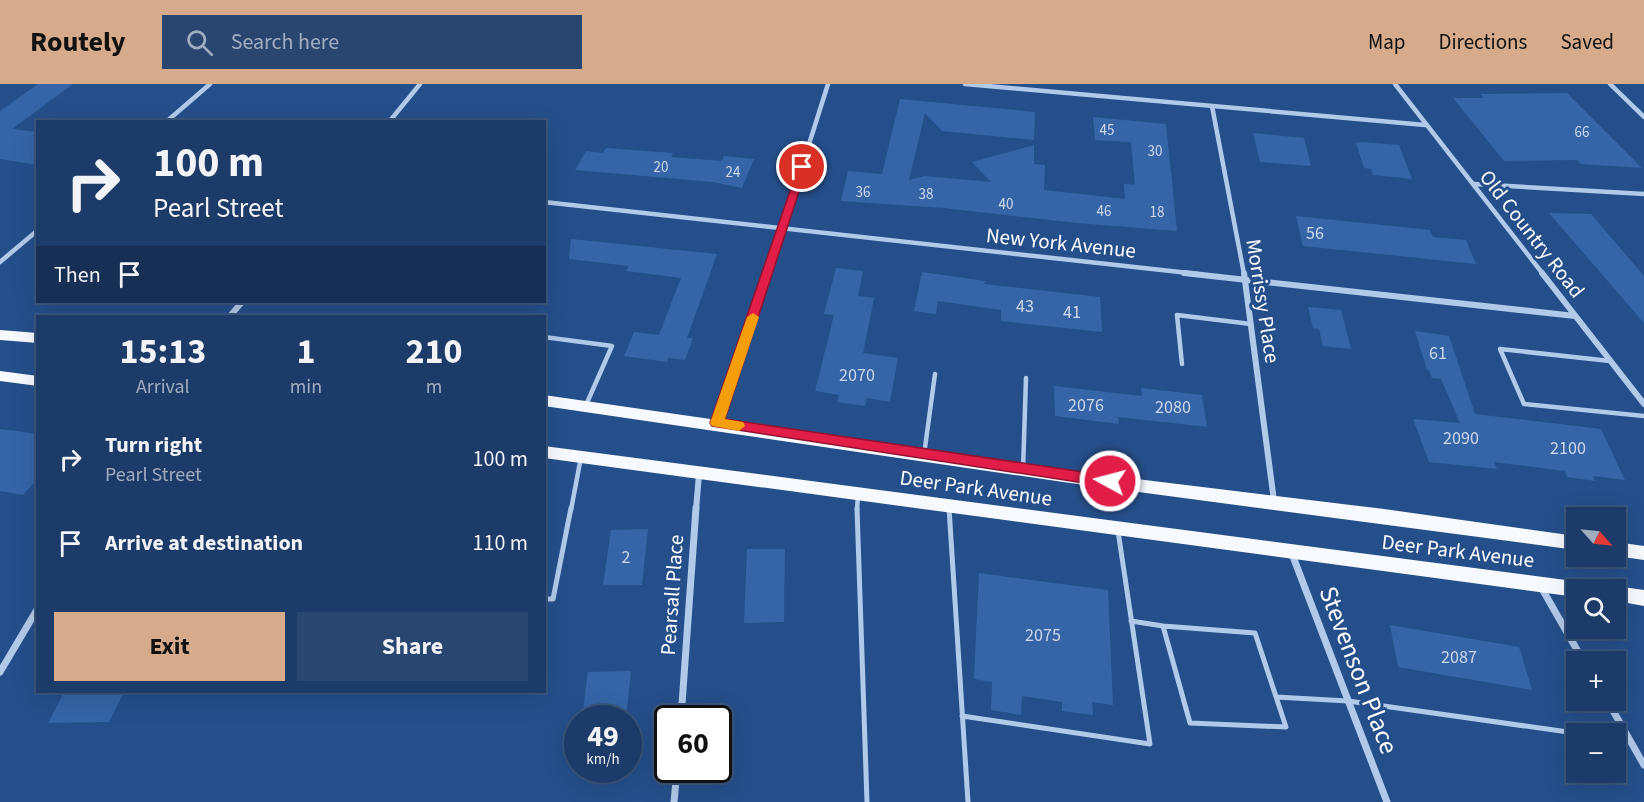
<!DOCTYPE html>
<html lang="en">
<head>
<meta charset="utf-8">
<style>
	body { margin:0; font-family:"Source Sans 3",sans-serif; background:#294671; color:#f1f3f6; height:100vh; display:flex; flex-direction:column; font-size:22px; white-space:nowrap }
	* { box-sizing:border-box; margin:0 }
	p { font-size:20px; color:#a0adc0 }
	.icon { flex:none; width:33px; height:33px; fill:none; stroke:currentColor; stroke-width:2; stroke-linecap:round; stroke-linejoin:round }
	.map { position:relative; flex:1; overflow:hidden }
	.side { position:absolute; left:36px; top:231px; width:510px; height:378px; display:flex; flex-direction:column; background:#1c3b68; border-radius:0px; box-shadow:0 6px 24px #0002,0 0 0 2px #3a557c }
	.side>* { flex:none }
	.guide { position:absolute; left:36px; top:36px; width:510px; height:183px; border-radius:0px; box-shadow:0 6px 24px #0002,0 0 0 2px #3a557c; background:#1c3b68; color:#f1f3f6; overflow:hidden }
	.needle { width:39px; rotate:117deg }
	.controls { position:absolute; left:1566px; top:423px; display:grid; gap:12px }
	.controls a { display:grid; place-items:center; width:60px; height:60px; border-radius:0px; background:#1c3b68; box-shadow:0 6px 24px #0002,0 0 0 2px #3a557c; font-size:30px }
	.speed { position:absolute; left:564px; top:621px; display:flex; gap:12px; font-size:30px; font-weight:700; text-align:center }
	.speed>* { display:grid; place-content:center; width:78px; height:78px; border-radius:50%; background:#1c3b68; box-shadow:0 6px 24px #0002,0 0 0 2px #3a557c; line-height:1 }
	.speed small { font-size:15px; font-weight:400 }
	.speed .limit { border:3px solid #111; border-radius:9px; background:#fff; color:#111 }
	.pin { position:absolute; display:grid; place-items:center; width:51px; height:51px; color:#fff; margin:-26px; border:3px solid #fff; border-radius:50%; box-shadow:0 2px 6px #0007 }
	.me { position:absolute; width:66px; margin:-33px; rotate:277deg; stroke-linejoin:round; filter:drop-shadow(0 0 4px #0008) }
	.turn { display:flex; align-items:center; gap:21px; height:126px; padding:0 18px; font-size:27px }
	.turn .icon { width:78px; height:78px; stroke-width:2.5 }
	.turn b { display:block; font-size:42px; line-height:51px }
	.then { display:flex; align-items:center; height:57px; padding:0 18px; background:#0003; gap:12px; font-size:22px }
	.eta { display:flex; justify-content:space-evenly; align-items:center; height:102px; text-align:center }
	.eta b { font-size:36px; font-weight:700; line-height:42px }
	.action { display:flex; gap:12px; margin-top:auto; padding:12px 18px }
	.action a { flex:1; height:69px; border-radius:0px; background:#d6ab8b; color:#111; font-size:24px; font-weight:700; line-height:69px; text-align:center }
	.action a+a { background:#294671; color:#f1f3f6 }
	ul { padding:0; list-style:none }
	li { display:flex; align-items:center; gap:18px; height:84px; padding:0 18px }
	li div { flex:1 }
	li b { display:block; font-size:22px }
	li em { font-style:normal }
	header { display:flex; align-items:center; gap:36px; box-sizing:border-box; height:84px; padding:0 30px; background:#d6ab8b; color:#111 }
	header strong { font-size:28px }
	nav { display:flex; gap:33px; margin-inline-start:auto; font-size:21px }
	.search { width:420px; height:54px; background:#294671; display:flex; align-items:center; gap:15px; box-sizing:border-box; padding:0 21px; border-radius:0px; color:#a0adc0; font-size:22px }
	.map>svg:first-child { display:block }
	.building { fill:#3565a7 }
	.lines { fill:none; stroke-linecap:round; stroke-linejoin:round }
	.service-far1 { stroke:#b2caea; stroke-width:4.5 }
	.service { stroke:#b2caea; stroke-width:5 }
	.minor-far2 { stroke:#b2caea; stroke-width:4.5 }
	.minor-far1 { stroke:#b2caea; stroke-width:6 }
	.minor { stroke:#b2caea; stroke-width:7 }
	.primary { fill:#f6f9fe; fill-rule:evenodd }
	.route { fill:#e11d48; stroke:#92132f; stroke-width:1.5 }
	.slow { fill:#f59e0b }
	.labels { text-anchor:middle; stroke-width:6; stroke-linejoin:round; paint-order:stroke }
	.far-number-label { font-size:15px; fill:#ccd8e9 }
	.number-label { font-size:18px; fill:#ccd8e9 }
	.street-label { font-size:21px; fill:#fff; stroke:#254f8b }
	.near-street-label { font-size:26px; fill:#fff; stroke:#254f8b }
</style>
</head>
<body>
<header>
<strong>Routely</strong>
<div class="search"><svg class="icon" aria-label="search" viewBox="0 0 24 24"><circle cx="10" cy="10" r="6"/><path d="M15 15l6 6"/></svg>Search here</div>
<nav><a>Map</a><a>Directions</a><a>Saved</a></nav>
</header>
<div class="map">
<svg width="1644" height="718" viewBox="0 0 1644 718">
	<rect width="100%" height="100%" fill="#254f8b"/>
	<path class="building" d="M38 0H73L12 45 38 48V81L0 75V27Z
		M1567 9 1642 84 1580 80 1578 76 1504 77 1453 14H1484L1481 10Z
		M900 15 1035 28 1034 56 942 47 925 29 909 96 925 92 991 98 972 78 1034 61V80L1045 81 1044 106 1125 115 1124 100 1135 101 1131 58 1095 56 1093 33 1166 40 1177 147 1077 139 943 124 841 117 848 87 882 90Z
		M1253 49 1304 54 1311 82 1260 78Z
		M1362 58 1399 61 1412 95 1373 91 1371 85 1364 84 1356 59Z
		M606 64 673 69 671 73 722 77 724 72 754 75 742 104 713 98 575 86 586 67 603 69Z
		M1549 129 1591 130 1644 192V239Z
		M1296 132 1430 146 1433 153 1466 156 1476 180 1303 162Z
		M571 155 717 170 687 254H693L685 276 668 274 667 278 624 272 634 248 659 251 681 194 626 187 629 182 569 175Z
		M836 184 863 187 858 212 874 214 863 269 898 274 890 318 867 314 865 322 837 318 839 311 815 307 834 231 824 230Z
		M922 188 985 197 984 200 1100 213 1102 248 1001 237V226L938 217 936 230 914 227Z
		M1308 223 1341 226 1351 265 1323 262 1319 245 1313 244Z
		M1415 247 1449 252 1475 330 1601 345 1625 396 1593 392 1595 397 1567 393 1565 387 1494 378 1497 385 1429 378 1413 335 1460 339 1441 295 1432 294 1429 286H1427Z
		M1054 302 1142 312 1141 304 1202 311 1207 343 1118 333 1119 340 1055 332Z
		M0 345 38 350V394L23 411 0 407Z
		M648 445 642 501H603L611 446Z
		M747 465H785L784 538 744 539Z
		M979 489 1108 506 1113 621 1092 618 1093 631 1062 627V618L1022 612 1021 631 991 626 992 598 974 595Z
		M1390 541 1519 563 1532 606 1398 583Z
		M631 587 626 634H582L588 588Z
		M64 608H124L109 638 48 639Z"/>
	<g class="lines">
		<path class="service-far1" d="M544 253 612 262 586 321
			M1610 277 1500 265 1524 320 1644 332
			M1182 280 1177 231 1251 240
			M924 371 935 290
			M1023 386 1026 294
			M571 426 581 373
			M857 426 858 411"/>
		<path class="service" d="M857 424 867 718
			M949 424 968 718
			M544 515H553L571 424
			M1131 537 1163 542
			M1163 542 1255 549 1286 643 1190 639Z
			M1276 613 1348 617 1582 650
			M962 632 1150 660 1118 447
			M1616 654 1630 656"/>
		<path class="minor-far2" d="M965 0 1425 41
			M1395 0 1543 190
			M1610 0 1644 33
			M1212 22 1244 190
			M166 38 210 0
			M389 38 420 0
			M1474 100 1644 110
			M544 118 1198 190
			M0 178 38 146
			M768 190 828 0"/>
		<path class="minor-far1" d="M1184 189 1575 232
			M1244 189 1274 417
			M1542 189 1644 320
			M230 232 242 218
			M717 339 768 189
			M696 426 699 390"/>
		<path class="minor" d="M1292 470 1387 718
			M1541 503 1584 578
			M0 588 38 524
			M1607 616 1644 681
			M681 634 696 424
			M674 718 677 686"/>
		<path class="primary" d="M0 246 38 249V259L0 256Z
			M0 287 38 292V302L0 297Z
			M544 311 1063 386 1384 425 1576 452V466L1063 398 544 322Z
			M544 362 1581 498 1587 501 1589 506H1576V513L544 374Z
			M1616 458 1644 462V476L1616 472Z
			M1616 502 1644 506V522L1616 517V506H1610Z"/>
	</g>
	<path class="route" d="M799 81 807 83 725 335 1110 392 1117 397 1115 401 1110 403 712 342 710 339Z"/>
	<path class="slow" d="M753 229 759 233 725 335 743 338 745 342 739 347 712 342 710 339 747 233Z"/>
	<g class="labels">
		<g class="far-number-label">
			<text x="1107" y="51">45</text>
			<text x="1582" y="53">66</text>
			<text x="1155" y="72">30</text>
			<text x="661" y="88">20</text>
			<text x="733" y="93">24</text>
			<text x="863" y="113">36</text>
			<text x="926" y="115">38</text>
			<text x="1006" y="125">40</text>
			<text x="1104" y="132">46</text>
			<text x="1157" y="133">18</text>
		</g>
		<g class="number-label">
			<text x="1315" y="155">56</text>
			<text x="1025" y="228">43</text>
			<text x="1072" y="234">41</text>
			<text x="1438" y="275">61</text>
			<text x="857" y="297">2070</text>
			<text x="1086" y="327">2076</text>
			<text x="1173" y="329">2080</text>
			<text x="1461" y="360">2090</text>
			<text x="1568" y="370">2100</text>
			<text x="626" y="479">2</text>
			<text x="1043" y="557">2075</text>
			<text x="1459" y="579">2087</text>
		</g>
		<g class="street-label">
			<text transform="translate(1532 150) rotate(52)" y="7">Old Country Road</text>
			<text transform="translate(1061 159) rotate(6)" y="7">New York Avenue</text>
			<text transform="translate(1263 217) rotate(81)" y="7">Morrissy Place</text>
			<text transform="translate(976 404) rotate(8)" y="7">Deer Park Avenue</text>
			<text transform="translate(1458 467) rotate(7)" y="7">Deer Park Avenue</text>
			<text transform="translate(672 511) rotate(-86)" y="7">Pearsall Place</text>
		</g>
		<g class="near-street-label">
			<text transform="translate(1359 586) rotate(69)" y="9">Stevenson Place</text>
		</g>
	</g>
</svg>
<div class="controls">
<a><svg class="needle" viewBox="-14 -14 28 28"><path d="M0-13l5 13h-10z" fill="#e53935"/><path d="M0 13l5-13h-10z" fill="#a0adc0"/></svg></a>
<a><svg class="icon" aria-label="search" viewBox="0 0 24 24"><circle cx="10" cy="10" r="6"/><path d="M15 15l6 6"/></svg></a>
<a>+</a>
<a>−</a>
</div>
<div class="speed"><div>49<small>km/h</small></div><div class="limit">60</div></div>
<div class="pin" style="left:802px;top:83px;background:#d93025"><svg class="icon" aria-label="arrive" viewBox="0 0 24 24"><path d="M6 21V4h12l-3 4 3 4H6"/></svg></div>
<svg class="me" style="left:1110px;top:397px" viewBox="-20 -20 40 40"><circle r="17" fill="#e11d48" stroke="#fff" stroke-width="3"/><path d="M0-11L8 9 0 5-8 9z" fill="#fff"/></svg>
<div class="guide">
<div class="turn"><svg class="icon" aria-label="right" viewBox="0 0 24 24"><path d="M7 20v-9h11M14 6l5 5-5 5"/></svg><div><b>100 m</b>Pearl Street</div></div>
<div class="then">Then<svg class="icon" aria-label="arrive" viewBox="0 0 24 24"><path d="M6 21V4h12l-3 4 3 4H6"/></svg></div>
</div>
<section class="side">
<div class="eta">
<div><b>15:13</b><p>Arrival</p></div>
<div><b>1</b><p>min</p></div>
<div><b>210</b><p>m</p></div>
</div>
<ul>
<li><svg class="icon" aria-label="right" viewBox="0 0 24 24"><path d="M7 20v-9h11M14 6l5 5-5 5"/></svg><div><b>Turn right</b><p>Pearl Street</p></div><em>100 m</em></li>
<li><svg class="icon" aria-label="arrive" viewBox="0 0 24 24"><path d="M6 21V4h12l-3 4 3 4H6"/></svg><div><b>Arrive at destination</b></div><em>110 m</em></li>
</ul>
<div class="action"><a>Exit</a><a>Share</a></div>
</section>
</div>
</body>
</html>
